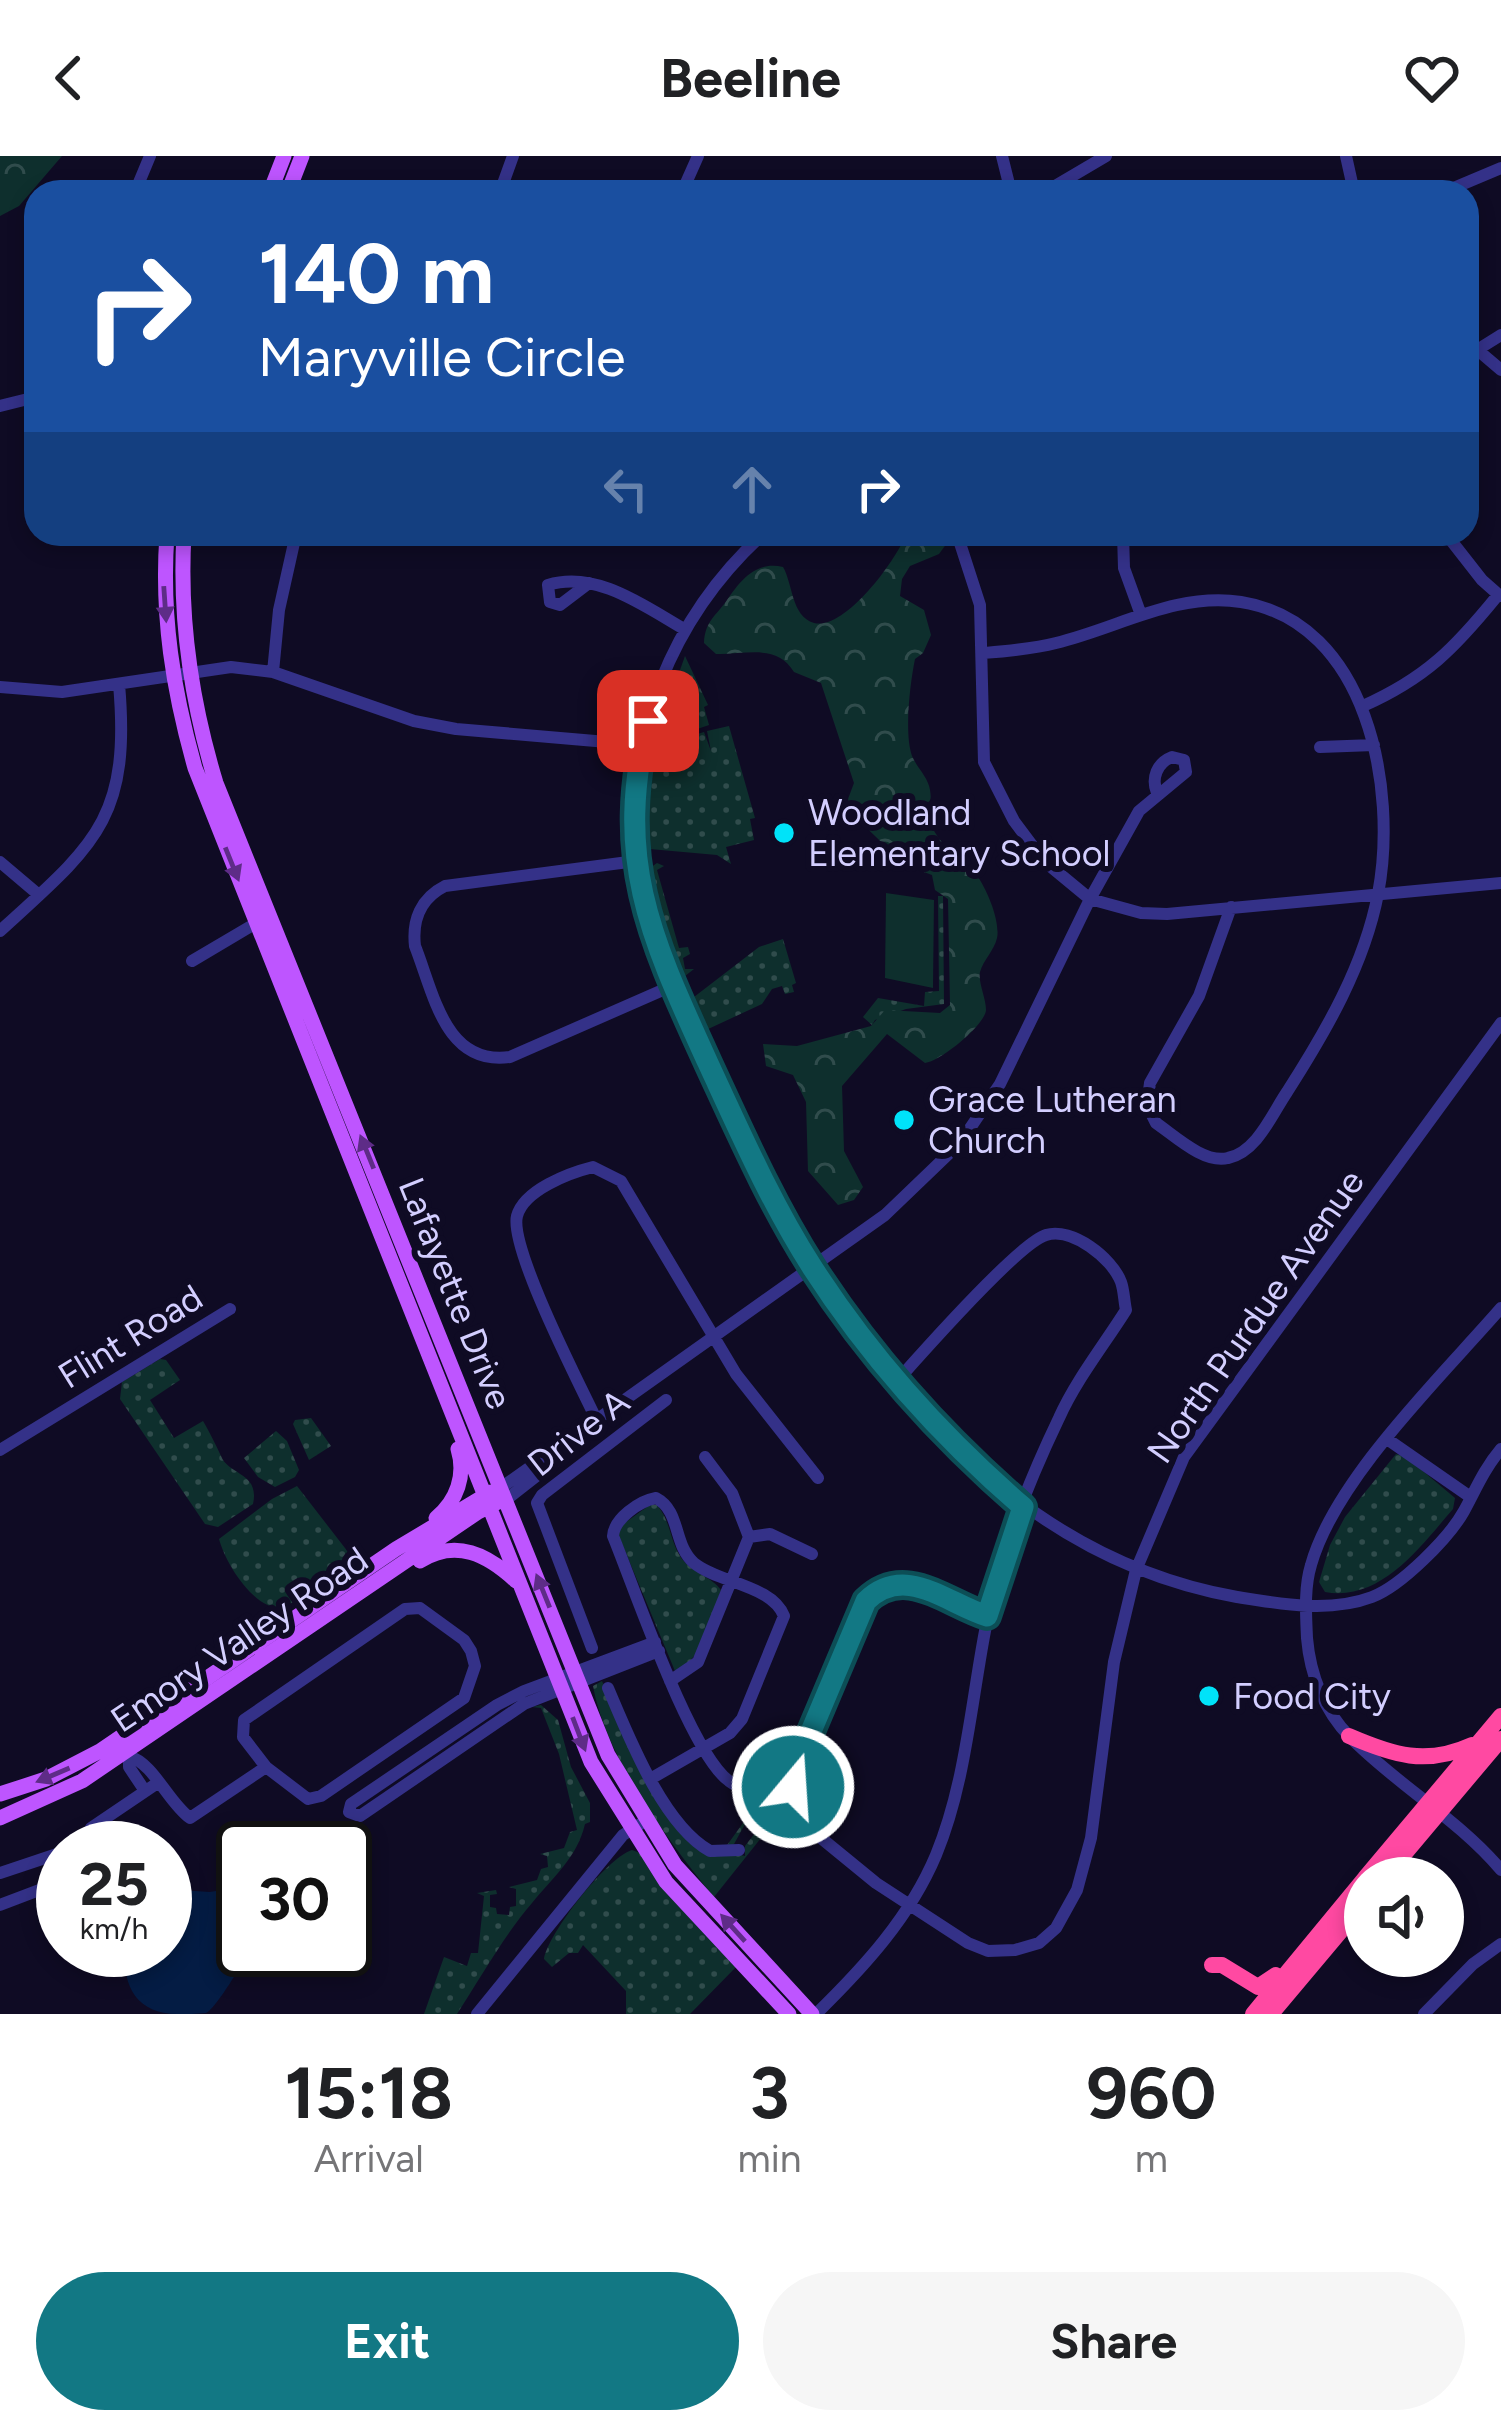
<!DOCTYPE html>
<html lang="en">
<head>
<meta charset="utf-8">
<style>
	body { margin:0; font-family:Figtree,sans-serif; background:#f6f6f6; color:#202124; height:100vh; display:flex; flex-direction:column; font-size:45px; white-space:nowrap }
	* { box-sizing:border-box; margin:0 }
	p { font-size:39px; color:#757577 }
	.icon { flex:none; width:66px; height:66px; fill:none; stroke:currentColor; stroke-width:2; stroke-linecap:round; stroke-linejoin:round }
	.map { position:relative; height:1858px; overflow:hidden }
	.details { display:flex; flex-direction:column; background:#fff; flex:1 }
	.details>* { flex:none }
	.guide { position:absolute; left:24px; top:24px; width:1455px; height:366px; border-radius:36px; box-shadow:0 6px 18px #0003; background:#1a4fa0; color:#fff; overflow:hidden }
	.buttons { position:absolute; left:1344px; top:1701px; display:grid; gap:24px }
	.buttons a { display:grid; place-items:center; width:120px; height:120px; border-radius:50%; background:#fff; box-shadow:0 6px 18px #0003; font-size:60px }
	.speed { position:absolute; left:36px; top:1665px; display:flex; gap:24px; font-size:60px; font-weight:700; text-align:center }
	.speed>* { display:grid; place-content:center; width:156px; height:156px; border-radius:50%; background:#fff; box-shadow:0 6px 18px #0003; line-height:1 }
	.speed small { font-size:30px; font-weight:400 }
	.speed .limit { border:6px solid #111; border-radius:18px; background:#fff; color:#111 }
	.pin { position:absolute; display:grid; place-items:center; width:102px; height:102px; color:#fff; margin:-51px; border-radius:24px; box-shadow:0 6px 18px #0006 }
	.me { position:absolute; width:132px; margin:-66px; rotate:18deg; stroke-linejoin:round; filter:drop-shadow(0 0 9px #0008) }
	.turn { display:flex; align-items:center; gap:42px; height:252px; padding:0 36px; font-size:54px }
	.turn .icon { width:156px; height:156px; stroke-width:2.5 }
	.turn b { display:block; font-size:84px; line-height:102px }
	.lanes { display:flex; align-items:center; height:114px; padding:0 36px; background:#0003; justify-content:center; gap:60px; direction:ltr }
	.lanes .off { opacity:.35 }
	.eta { display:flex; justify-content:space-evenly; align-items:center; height:204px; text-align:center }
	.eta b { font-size:72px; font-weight:700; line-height:84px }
	.primary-button { display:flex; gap:24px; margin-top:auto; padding:24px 36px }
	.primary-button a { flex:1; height:138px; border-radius:72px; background:#127884; color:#fff; font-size:48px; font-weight:700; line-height:138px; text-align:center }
	.primary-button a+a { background:#f6f6f6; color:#202124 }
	header { display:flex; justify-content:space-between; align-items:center; height:156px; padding:0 36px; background:#fff; font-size:54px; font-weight:700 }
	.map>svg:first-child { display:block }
	.grass { fill:url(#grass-dots) }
	.forest { fill:url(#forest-crowns) }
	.garden { fill:#0e2f2d }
	.water { fill:#041c44 }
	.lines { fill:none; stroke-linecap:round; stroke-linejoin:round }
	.minor { stroke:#343188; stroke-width:12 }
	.major { stroke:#be55ff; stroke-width:15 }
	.highway { stroke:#ff49a2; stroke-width:16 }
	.oneway { fill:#5e2c87 }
	.route-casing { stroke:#0c4e56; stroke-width:30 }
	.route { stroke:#127884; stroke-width:21 }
	.poi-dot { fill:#00e3f9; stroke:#0f0b24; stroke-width:4.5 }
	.labels { text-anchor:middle; stroke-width:12; stroke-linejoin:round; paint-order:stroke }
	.poi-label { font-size:36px; fill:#d3ceff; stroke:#0f0b24; text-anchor:start }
	.street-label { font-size:36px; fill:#d3ceff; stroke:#0f0b24 }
</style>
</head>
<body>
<header><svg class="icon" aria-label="back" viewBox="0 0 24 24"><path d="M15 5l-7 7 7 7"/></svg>Beeline<svg class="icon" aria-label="heart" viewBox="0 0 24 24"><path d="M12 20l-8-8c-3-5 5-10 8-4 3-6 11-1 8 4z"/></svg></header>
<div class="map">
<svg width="1501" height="1858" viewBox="0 0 1501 1858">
	<defs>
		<pattern id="grass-dots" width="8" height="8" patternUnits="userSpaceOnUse" patternTransform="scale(3)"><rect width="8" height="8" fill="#0e2f2d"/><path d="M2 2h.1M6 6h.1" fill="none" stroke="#304c4c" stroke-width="1.8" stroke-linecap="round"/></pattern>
		<pattern id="forest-crowns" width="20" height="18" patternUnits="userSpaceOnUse" patternTransform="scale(3)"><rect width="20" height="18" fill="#0e2f2d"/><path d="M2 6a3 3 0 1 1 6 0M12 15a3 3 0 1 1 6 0" fill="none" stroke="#304c4c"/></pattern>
	</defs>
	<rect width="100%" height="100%" fill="#0f0b24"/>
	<path class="grass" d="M685 500 708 549 704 551 709 569 659 586 656 582Z
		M729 570 755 662 750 663 754 684 726 691 731 708 717 699 650 693 646 679V689L643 686 647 592 651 593 646 673 655 591 704 576 711 595 707 575Z
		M657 707 664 710 657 714 679 792 688 791 690 798 683 802 685 813H694L685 820C663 795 655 746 650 712Z
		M938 740H943L944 848 906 853 875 864 872 869 863 861 878 842 924 850 925 836 939 835Z
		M783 783 796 827 792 829 794 836 785 838 782 830 772 833 762 848 706 874 694 841 759 791Z
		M160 1203 166 1204 180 1224 150 1244 174 1282 203 1265C210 1277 217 1291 221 1300 229 1320 260 1316 253 1348L218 1371 205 1368 120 1243 122 1226Z
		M311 1262 331 1290 309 1304 293 1268 295 1264Z
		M276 1275 287 1285 299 1314 295 1321 275 1331 258 1321 244 1302Z
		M1396 1298 1405 1300 1455 1342 1453 1353C1420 1391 1381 1446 1325 1436L1319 1426 1330 1389 1345 1361Z
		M297 1330 355 1405 284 1452C256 1456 226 1409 219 1383L272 1343Z
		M651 1348 657 1349C671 1365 670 1387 682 1403 693 1417 712 1421 721 1434 711 1461 704 1504 675 1515L618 1378 622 1369Z
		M602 1525 621 1570 692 1687 745 1700V1690L772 1655 766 1649 760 1655 754 1652 734 1688 725 1692 761 1642H786L788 1648 714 1741C668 1685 606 1602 593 1530Z
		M541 1549 558 1564 571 1611 590 1647V1666L585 1668C577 1702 553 1721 532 1747 503 1781 481 1821 457 1858H424L444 1801 467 1810 471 1797H478L484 1740 477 1737 496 1734 497 1738 490 1739V1751L496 1752 497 1758 509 1759 510 1751 516 1750V1733L509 1731 537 1724 541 1713 548 1711 547 1700 540 1698 564 1692 570 1676 577 1674 559 1598 541 1552 532 1551Z
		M340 1665 348 1669 357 1710V1736L345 1742V1725L353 1702 345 1699V1692H304L329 1673H336Z
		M632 1694 640 1697 736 1811 690 1858H626V1835L583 1789 578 1797H569L552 1811 544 1803C548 1778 606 1702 632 1694Z"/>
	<path class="forest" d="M0 0H62L19 50 0 60Z
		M906 378H943L947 387 939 398 910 410 902 423 900 440 924 454 931 479 923 497 915 503C910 527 904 577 912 600 917 612 928 621 930 634 932 647 929 641 928 653 927 670 940 684 950 696 974 700 1002 759 997 782 994 795 983 804 980 816 978 827 986 842 986 854 985 869 941 905 925 907L887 878 842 930 844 995 863 1031 854 1044 838 1049 808 1015 806 946 793 919 766 910 763 888 797 890 871 870 885 854 940 857 950 849 948 743 935 734 932 719 905 709 845 651 854 627 821 527 794 516C777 487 745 499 716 498L704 487C705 465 716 460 727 444 741 424 755 405 783 411 793 428 791 460 814 467 845 475 898 402 906 378Z"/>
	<path class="garden" d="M886 737 934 744 933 832 885 822Z"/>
	<path class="water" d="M243 1730V1794H249C245 1804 215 1854 206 1857 198 1858 185 1858 177 1858 138 1858 122 1831 125 1794H165V1733L210 1736Z"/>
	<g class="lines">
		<path class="minor" d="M1002 0 1011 36
			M1346 0 1354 36
			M135 36 150 0
			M500 36 513 0
			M682 36 698 0
			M1045 36 1106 0
			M1444 36 1501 12
			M1467 185 1501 214
			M1477 194 1501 179
			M0 250 36 241
			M763 378C672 461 623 581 636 704 644 778 679 843 709 909 816 1139 965 1393 1237 1441 1280 1448 1330 1457 1372 1441 1401 1430 1449 1382 1464 1355 1476 1333 1484 1313 1501 1293
			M957 378 980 449 984 606 1014 665 1044 705 1090 743 1141 757 1167 758 1501 727
			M1123 378 1124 412 1141 459
			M1446 378 1482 424 1500 440
			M589 427 560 449 550 446 548 429C596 414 644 450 684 473
			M984 497C1008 495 1033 493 1056 487 1118 472 1176 436 1241 446 1368 466 1398 633 1378 738 1364 810 1326 875 1287 936 1272 958 1257 996 1228 1002 1204 1008 1175 980 1156 967L1147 949 1150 927 1199 840 1231 751
			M273 516 279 454 296 378
			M0 531 62 536 231 511 273 516 414 565 456 573 642 589
			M1363 550C1426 522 1455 492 1498 439
			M1320 591 1374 589
			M636 705 445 730C421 742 412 764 415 790 434 838 445 910 510 901L672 830
			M0 706 39 739
			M0 775C94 689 131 664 119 528
			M192 805 263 763
			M1501 1152C1442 1220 1335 1323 1311 1409 1304 1432 1306 1458 1307 1482 1310 1518 1324 1555 1350 1581 1397 1629 1458 1663 1501 1714
			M598 1267C581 1231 509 1092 517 1060 524 1034 569 1017 593 1011L621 1025 736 1218 818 1322
			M1387 1283 1469 1340
			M0 1294 230 1153
			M705 1301 732 1337 749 1381
			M502 1331 885 1059 960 987 1000 928 1090 743 1139 655 1186 616 1184 604 1172 601C1157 607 1151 622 1157 637
			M507 1343 562 1300
			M987 1460C946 1446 894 1401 862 1452L796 1611 794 1640 810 1673 876 1727 968 1787 988 1795 1015 1794 1039 1787 1056 1772 1077 1734 1091 1682 1114 1506 1136 1414 1184 1301 1501 867
			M655 1486 524 1535 497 1549 351 1648 349 1656 360 1660 524 1548 659 1495
			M592 1492 537 1347 542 1339 666 1244
			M670 1525 698 1506 749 1381 770 1378 812 1398
			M608 1532C629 1581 663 1669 710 1695L739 1694
			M129 1600C154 1608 168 1646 190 1662L266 1611 308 1643 321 1640 464 1542 475 1510 471 1495 464 1484 420 1452 405 1453 244 1564 243 1581 266 1611
			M129 1600V1611L145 1635
			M652 1622 730 1577 742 1563 784 1460C772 1429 718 1427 694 1407 673 1389 681 1355 656 1342 639 1345 614 1363 613 1380 634 1431 690 1597 729 1625 745 1638 774 1632 793 1631
			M82 1692 91 1672 156 1628
			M0 1717 63 1696
			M0 1749 63 1725
			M477 1858 623 1679 645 1665
			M816 1858C864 1811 910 1761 936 1699 973 1609 972 1508 999 1415 1014 1363 1036 1310 1059 1262 1076 1224 1104 1189 1126 1154 1124 1145 1124 1134 1121 1126 1112 1102 1072 1071 1046 1079 1019 1087 921 1198 897 1225
			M1424 1858 1473 1808 1501 1788"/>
		<path class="major" d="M270 36 284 0
			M288 36 302 0
			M167 378C161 460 173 534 195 612L591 1606 666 1726 789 1858
			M184 378C179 463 191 545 216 627L608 1599 675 1709 812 1858
			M436 1362C457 1345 466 1319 458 1293
			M420 1405C456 1382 488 1399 516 1425
			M0 1638 46 1623 100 1595 396 1393 491 1336
			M0 1662 82 1625 478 1356 498 1346"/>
		<path class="highway" d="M1349 1580C1393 1599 1426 1610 1472 1589
			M1365 1722 1501 1560
			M1384 1722 1501 1583
			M1212 1809H1222L1258 1831 1276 1819
			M1253 1858 1365 1722
			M1271 1858 1365 1746"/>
	</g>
	<defs><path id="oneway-solid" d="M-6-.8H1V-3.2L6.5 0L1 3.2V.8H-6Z" transform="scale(3)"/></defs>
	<g class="oneway">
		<use href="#oneway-solid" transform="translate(165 448) rotate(86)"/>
		<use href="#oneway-solid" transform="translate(232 708) rotate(68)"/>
		<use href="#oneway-solid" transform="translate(367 996) rotate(-112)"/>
		<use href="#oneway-solid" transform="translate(543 1435) rotate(-112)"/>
		<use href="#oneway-solid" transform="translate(579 1578) rotate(69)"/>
		<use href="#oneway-solid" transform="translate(53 1619) rotate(157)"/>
		<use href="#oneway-solid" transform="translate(733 1772) rotate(-132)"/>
	</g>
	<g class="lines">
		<defs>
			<path id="route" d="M648 565C613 704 652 784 708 907 740 976 771 1047 812 1111 870 1201 942 1281 1023 1351L987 1460C946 1447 905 1407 866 1445L796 1611 793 1631"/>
		</defs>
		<use href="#route" class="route-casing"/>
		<use href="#route" class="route"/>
	</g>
	<g class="poi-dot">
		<circle cx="784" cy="677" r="12"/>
		<circle cx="904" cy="964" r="12"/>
		<circle cx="1209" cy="1540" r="12"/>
	</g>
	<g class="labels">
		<g class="poi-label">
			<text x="808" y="669">Woodland<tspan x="808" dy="41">Elementary School</tspan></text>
			<text x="928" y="956">Grace Lutheran<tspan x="928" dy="41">Church</tspan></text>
			<text x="1233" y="1553">Food City</text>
		</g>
		<g class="street-label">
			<text transform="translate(456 1137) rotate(68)" y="13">Lafayette Drive</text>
			<text transform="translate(1255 1160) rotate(-55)" y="13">North Purdue Avenue</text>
			<text transform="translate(130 1180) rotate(-32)" y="13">Flint Road</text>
			<text transform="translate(578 1276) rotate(-38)" y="13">Drive A</text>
			<text transform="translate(239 1483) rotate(-34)" y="13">Emory Valley Road</text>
		</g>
	</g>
</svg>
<div class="buttons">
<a><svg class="icon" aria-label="sound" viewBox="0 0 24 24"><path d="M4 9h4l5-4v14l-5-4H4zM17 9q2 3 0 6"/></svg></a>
</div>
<div class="speed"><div>25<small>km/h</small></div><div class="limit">30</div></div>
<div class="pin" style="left:648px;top:565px;background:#d93025"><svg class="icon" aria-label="arrive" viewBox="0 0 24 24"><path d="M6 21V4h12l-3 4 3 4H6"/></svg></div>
<svg class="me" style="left:793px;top:1631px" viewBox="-20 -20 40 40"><circle r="17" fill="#127884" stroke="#fff" stroke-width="3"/><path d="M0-11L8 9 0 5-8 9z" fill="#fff"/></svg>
<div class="guide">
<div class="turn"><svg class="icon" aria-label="right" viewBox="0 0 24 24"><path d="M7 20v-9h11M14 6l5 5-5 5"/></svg><div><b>140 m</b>Maryville Circle</div></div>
<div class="lanes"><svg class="icon off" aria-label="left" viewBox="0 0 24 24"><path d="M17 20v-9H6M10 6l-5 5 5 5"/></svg><svg class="icon off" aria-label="ahead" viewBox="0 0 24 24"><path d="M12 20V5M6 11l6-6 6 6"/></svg><svg class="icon" aria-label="right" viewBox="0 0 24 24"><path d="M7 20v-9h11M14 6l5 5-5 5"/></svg></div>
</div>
</div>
<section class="details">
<div class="eta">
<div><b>15:18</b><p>Arrival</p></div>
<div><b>3</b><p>min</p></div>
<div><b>960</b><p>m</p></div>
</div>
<div class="primary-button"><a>Exit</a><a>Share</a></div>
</section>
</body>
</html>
